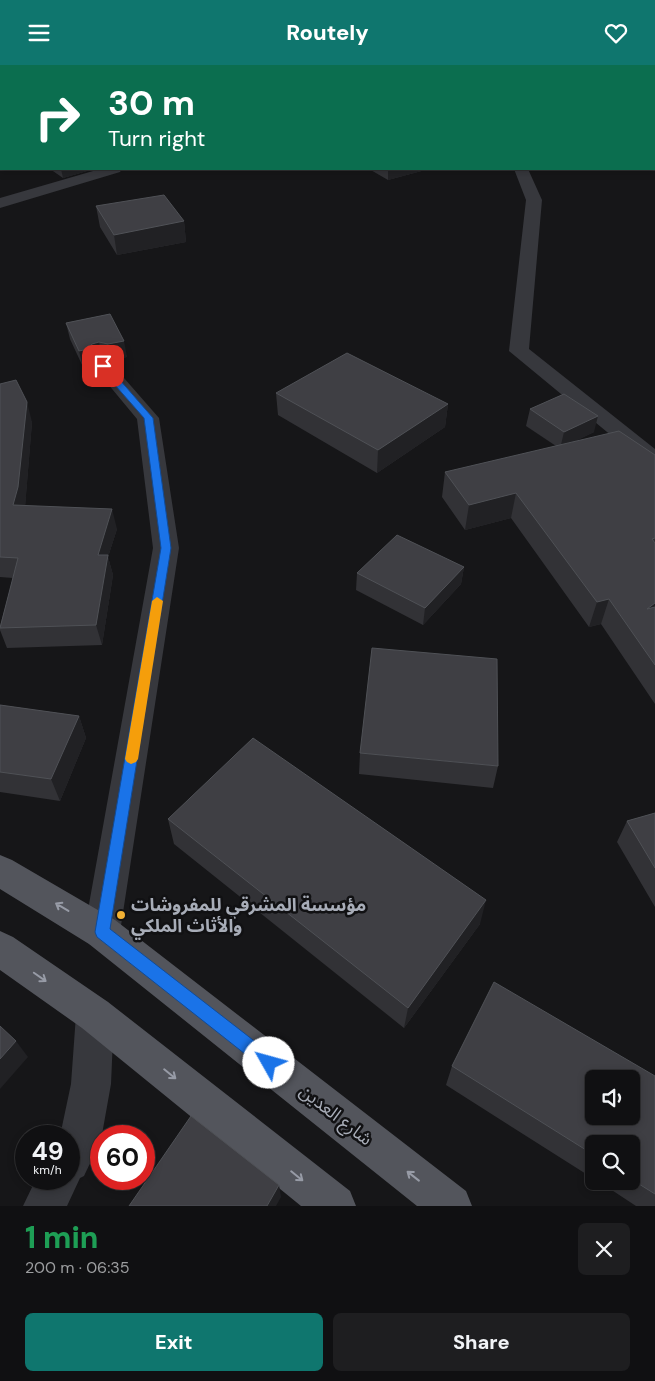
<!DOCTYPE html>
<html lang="en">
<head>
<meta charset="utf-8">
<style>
	body { margin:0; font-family:"DM Sans","Noto Sans Arabic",sans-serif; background:#1e1e20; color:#f1f3f6; height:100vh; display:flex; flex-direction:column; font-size:19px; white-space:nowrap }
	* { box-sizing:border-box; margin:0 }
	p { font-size:16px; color:#9c9d9f }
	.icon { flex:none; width:28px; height:28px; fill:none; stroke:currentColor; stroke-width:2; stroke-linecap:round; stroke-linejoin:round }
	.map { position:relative; height:1141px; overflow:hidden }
	.details { display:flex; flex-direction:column; background:#101012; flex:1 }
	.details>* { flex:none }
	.top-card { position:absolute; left:0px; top:0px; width:655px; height:105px; box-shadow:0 2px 8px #0003,0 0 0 1px #303032; background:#0b6e4f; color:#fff; overflow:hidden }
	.buttons { position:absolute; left:585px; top:1005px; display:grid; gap:10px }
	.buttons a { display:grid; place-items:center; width:55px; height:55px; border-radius:8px; background:#101012; box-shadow:0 2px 8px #0003,0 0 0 1px #303032; font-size:25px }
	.speed { position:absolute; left:15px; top:1060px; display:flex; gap:10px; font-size:25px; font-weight:700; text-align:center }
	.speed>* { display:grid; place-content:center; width:65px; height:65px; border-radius:50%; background:#101012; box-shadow:0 2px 8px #0003,0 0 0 1px #303032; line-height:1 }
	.speed small { font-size:12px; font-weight:400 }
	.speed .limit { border:8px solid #d22; background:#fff; color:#111 }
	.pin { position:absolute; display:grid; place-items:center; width:42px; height:42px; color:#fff; margin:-21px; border-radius:10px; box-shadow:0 2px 8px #0006 }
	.me { position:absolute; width:55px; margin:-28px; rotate:308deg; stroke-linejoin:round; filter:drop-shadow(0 0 4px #0008) }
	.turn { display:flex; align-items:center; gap:18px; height:105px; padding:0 25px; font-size:22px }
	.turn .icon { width:65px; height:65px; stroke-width:2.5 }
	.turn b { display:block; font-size:35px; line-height:42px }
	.round { display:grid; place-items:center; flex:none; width:52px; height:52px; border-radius:8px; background:#1e1e20 }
	.summary { display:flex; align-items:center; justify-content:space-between; height:85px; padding:0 25px }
	h1 { font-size:30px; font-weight:800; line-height:38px; color:#1e9e55 }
	.cta { display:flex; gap:10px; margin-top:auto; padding:10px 25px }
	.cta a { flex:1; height:58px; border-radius:8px; background:#0f766e; color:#fff; font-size:20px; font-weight:800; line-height:58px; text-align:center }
	.cta a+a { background:#1e1e20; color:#f1f3f6 }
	header { display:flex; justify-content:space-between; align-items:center; height:65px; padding:0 25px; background:#0f766e; color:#fff; font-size:22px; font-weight:800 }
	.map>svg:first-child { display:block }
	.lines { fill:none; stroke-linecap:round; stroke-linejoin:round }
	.minor { fill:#37383d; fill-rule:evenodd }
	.major { fill:#53555c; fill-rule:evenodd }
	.highway { fill:#63666e; fill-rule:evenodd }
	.wall { fill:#323236 }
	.shaded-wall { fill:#212124 }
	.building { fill:#3f3f44; stroke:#4f5156; fill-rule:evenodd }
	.oneway { stroke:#979ba6 }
	.route { fill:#1a73e8; stroke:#114b97 }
	.slow { fill:#f59e0b }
	.poi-dot { fill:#f2b134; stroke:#111113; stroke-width:2 }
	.labels { text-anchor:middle; stroke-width:5; stroke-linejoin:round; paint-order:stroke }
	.near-poi-label { font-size:18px; font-weight:bold; fill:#a8adb8; stroke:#111113; text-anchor:start }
	.near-street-label { font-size:18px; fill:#a8adb8; stroke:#111113 }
</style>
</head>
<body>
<header><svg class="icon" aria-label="menu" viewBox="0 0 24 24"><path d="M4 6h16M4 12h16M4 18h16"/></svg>Routely<svg class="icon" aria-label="heart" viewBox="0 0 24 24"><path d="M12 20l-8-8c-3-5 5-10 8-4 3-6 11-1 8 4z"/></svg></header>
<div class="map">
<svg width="655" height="1141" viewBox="0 0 655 1141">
	<rect width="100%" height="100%" fill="#161618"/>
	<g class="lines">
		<path class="minor" d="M485 0H497L498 1H486Z
			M100 104H122L120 107 0 143V133Z
			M514 104H528L542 135 529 284 655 384V402L647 400 509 286 526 135Z
			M103 295 110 297 159 353 179 483 120 867 115 879 102 884 89 879 84 867 153 483 137 354 93 301 96 297Z
			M95 931 108 937 114 950 111 1019 101 1075 84 1111 80 1113 67 1141H23L36 1114H69V1071H60L71 1019 76 950 82 937Z"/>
		<path class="major" d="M0 790 12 795 115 855 466 1126 472 1141H417L89 879 0 824Z
			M0 866 13 872 108 937 350 1126 356 1141H301L82 963 0 905Z"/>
		<path class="highway" d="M649 0H655V5L654 1H648Z
			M0 51H1V59H0Z"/>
	</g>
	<path class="wall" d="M140 0H471V1H141Z
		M553 0H597L593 1H557Z
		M50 104H94L63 113Z
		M369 104H429L388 115Z
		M96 141 184 156 186 177 117 190 100 162Z
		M110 249 127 292 111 295 102 293 95 295 92 300 83 302 70 274 66 258Z
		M0 319 32 357 25 441 117 464 108 492 113 510 102 580 7 583 0 565V561L13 513 0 512Z
		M276 328 448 339 445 362 377 408 278 350Z
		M530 344 594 367 575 376 655 390V639L601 559 589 562 511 453 465 465 442 432 445 407 556 381 526 361Z
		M464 502 461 519 423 560 356 525 357 508Z
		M0 640 79 651 86 673 60 736 0 727Z
		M360 688 498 701 493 723 359 709Z
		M655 748V842L617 777 627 756Z
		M168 754 480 859 404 963 174 779Z
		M452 1001 655 1011V1141H636L598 1116H631V1079H594V1114L446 1020Z"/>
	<path class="shaded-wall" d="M576 0H597L593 1H576Z
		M61 104H94L63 113Z
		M388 104H429L388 115Z
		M184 156 186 177 117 190 114 170Z
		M124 276 127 292 111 295 108 279Z
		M99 277 102 293 95 295 92 300 83 302 79 286 92 279Z
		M27 337 32 357 25 443 13 440Z
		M448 339 445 362 377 408 378 385Z
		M598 351 594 367 560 384 564 367Z
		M516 428 511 453 465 465 469 440Z
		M112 444 117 464 108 492 113 510 102 580 96 560 98 490Z
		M464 502 461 519 423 560 425 543Z
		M609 534 601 559 589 562 597 537Z
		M655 538V557L647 544Z
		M79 651 86 673 60 736 51 714Z
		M486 835 480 859 404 963 408 943Z
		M16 976 28 992 0 1024V994Z
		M279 1120 281 1132 276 1141H267Z"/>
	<path class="building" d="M184 0H471V1H184Z
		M164 130 184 156 114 170 96 141Z
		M110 249 124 276 108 279 99 277 92 279 88 284 79 286 66 258Z
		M347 288 448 339 378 385 276 328Z
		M16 315 27 337 18 422 13 440 112 444 98 490H108L96 560 0 563 18 493 0 492V319Z
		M564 329 598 351 564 367 530 344Z
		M619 366 655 390V473L652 474 655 478V538L647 544 655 542V600L609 534 597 537 516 428 469 440 445 407Z
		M397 470 464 502 425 543 357 508Z
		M372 583 497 594 498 701 360 688Z
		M0 640 79 651 51 714 0 707Z
		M253 673 486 835 408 943 168 754Z
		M655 748V803L627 756Z
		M494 917 655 1011V1129L631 1114V1079H594V1090L452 1001ZM594 1014H631V1051H594Z
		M0 961 16 976 0 994Z
		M191 1051 279 1120 267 1141H129Z"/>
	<defs><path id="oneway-shaft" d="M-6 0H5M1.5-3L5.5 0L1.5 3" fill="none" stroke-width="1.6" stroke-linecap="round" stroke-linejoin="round" transform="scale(1.25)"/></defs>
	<g class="oneway">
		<use href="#oneway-shaft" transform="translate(62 842) rotate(-149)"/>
		<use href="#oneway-shaft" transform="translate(40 912) rotate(35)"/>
		<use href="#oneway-shaft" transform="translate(170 1009) rotate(39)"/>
		<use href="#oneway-shaft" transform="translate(297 1111) rotate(39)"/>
		<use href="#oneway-shaft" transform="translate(413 1111) rotate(-142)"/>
	</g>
	<path class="route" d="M100 299H106L153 353 171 483 110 864 275 992 277 998 275 1004 269 1006 264 1004 97 872 95 867 161 483 144 353 100 303Z"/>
	<path class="slow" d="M157 532 163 536 138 694 136 697 131 699 127 697 125 694 152 536Z"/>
	<circle class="poi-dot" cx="121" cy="850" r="5"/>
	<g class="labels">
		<g class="near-poi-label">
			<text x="131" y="846">مؤسسة المشرقي للمفروشات<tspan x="131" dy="21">والأثاث الملكي</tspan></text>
		</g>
		<g class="near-street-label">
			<text transform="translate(336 1050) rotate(38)" y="6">شارع العدين</text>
		</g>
	</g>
</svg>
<div class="buttons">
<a><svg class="icon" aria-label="sound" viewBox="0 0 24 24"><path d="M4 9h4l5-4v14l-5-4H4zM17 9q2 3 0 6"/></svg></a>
<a><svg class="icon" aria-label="search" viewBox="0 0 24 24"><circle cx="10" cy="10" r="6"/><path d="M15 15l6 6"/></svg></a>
</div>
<div class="speed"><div>49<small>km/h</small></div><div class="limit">60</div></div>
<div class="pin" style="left:103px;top:301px;background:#d93025"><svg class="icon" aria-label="arrive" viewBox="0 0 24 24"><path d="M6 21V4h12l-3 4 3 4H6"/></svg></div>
<svg class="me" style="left:269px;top:998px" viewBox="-20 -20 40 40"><circle r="19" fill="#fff"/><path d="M0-13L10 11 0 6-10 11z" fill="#1a73e8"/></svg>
<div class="top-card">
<div class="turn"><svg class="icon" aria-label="right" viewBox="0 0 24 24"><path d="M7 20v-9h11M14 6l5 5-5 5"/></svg><div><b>30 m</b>Turn right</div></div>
</div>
</div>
<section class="details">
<div class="summary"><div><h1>1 min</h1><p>200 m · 06:35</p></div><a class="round"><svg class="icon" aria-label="close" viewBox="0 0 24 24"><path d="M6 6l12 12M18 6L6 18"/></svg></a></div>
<div class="cta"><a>Exit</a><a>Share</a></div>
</section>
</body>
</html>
